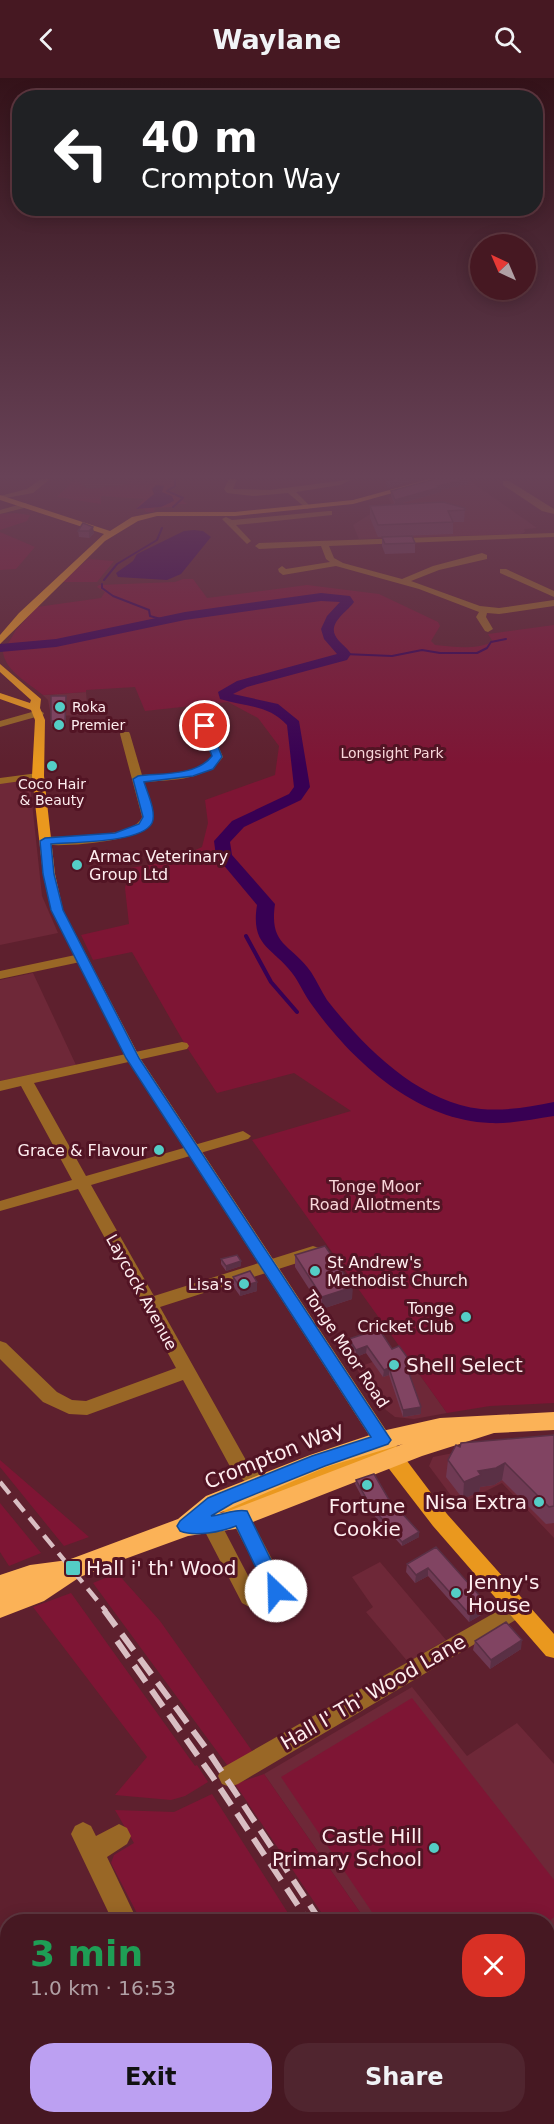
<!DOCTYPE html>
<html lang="en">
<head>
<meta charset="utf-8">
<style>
	body { margin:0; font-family:"DejaVu Sans",sans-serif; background:#50252f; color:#f1f3f6; height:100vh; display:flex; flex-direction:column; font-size:22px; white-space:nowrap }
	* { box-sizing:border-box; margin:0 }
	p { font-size:20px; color:#b0a0a5 }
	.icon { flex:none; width:33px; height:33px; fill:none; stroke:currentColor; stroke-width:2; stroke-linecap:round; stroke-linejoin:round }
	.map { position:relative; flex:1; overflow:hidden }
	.side { position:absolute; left:0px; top:1836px; width:555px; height:210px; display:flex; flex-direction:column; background:#461822; border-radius:24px 24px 0 0; box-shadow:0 3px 15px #0003,0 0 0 2px #5e3740 }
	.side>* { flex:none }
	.banner { position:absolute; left:12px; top:12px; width:531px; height:126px; border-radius:24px; box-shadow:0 3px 15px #0003,0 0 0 2px #5e3740; background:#202124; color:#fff; overflow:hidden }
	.needle { width:39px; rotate:316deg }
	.tools { position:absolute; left:470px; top:156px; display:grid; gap:12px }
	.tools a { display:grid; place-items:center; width:66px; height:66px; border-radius:50%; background:#461822; box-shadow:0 3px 15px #0003,0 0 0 2px #5e3740; font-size:30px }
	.pin { position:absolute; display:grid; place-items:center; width:51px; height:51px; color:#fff; margin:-26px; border:3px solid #fff; border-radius:50%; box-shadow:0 2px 6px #0007 }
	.me { position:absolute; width:66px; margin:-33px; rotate:336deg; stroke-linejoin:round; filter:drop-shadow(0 0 4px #0008) }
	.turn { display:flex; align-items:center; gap:21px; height:126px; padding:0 30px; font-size:27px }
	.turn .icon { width:78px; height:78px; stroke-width:2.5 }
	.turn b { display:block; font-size:42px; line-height:51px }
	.round { display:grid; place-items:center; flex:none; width:63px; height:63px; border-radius:24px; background:#50252f }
	.head { display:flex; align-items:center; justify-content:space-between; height:102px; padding:0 30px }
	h1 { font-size:36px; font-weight:700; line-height:45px; color:#1e9e55 }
	.primary-button { display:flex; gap:12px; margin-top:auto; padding:12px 30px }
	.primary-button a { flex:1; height:69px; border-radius:24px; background:#bca0f2; color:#111; font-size:24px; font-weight:700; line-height:69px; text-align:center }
	.primary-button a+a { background:#50252f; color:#f1f3f6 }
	header { display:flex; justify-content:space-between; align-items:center; height:78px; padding:0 30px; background:#461822; font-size:27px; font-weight:700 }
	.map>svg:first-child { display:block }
	.built { fill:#6e2838 }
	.green { fill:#7e1534 }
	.water { fill:#380053 }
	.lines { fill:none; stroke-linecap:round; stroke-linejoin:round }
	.stream-far1 { stroke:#380053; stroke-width:2 }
	.stream { stroke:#380053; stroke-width:4 }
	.river { fill:#380053; fill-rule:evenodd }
	.minor { fill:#996726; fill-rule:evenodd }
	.major { fill:#ea981e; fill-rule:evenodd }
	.highway { fill:#fbb257; fill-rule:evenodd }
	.rail-far1 { stroke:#d9bec3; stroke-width:4.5; stroke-dasharray:15 8; stroke-linecap:butt }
	.rail { stroke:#d9bec3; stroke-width:6; stroke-dasharray:20 10; stroke-linecap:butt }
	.wall { fill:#6f3a54 }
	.shaded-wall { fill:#5a3045 }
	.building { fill:#814462; stroke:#5a3045; stroke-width:1.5 }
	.route { fill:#1a73e8; stroke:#114b97; stroke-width:1.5 }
	.poi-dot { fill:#54cdc6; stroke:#521424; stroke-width:2 }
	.labels { text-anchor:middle; stroke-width:6; stroke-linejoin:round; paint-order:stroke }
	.far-poi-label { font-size:14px; fill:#feedef; stroke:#521424; text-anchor:start }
	.far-park-label { font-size:14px; fill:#f9d6da; stroke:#521424 }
	.poi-label { font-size:16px; fill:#feedef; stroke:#521424; text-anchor:end }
	.park-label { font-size:16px; fill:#f9d6da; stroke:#521424 }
	.street-label { font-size:16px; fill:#feedef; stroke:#521424 }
	.near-poi-label { font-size:20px; fill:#feedef; stroke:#521424; text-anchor:start }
	.near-street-label { font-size:20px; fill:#feedef; stroke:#521424 }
</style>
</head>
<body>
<header><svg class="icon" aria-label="back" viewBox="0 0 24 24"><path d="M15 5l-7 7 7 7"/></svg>Waylane<svg class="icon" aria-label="search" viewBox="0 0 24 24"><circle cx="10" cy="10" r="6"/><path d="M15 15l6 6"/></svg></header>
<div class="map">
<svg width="554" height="2046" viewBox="0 0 554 2046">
	<rect width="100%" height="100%" fill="#5e202e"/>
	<path class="built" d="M76 401H123L129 406 88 411Z
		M467 401 537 450 524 451 525 454 521 456 359 461 353 447 375 433 394 431 388 419Z
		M86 614 88 637 51 638 48 622 43 617Z
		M25 703 30 706 42 818 58 855 0 867V704Z
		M33 895 76 987 0 1003V902Z
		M403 1273 447 1335 414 1341 395 1339 386 1332 356 1290Z
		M554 1363V1460L502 1405 458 1427 429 1388 433 1379 489 1368Z
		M380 1484 446 1562 408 1584 366 1534 373 1529 352 1499Z
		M412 1609 467 1678 517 1645 554 1686V2046H497L492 2039 548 2038V1844L366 1843 264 1696Z"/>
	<path class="green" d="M75 401 88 411 128 406 123 401H178L176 408 170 412 185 420 183 423 187 426H176L172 429 155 430 154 434H146L144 431H136L144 421 101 418V426L57 419Z
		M15 435 30 437 27 443 0 452V436Z
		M0 454 35 469 16 491 0 492Z
		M88 481 114 483 97 504H61Z
		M183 501H193L207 520 307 507 379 516 438 544 440 548 431 563 435 567C456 569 473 572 493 564L488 556 554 547V1325L490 1328 447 1335 252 1062 351 1033 294 995 217 1015 186 968 132 874 93 882 81 857 129 846 125 810 130 790 171 783 202 769 208 745 205 722 275 697 279 668 258 640 228 624 145 633 135 609 86 612V614L43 617C30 606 5 593 3 574L16 552 37 529 101 520 105 514 97 509 99 507 175 504Z
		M0 1382 89 1459 64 1468 0 1389Z
		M0 1425 41 1475 9 1488 0 1474Z
		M117 1495 160 1543 255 1677 230 1691 93 1505Z
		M71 1515 195 1688 197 1687 208 1704 185 1718 171 1722 115 1717 147 1679 33 1529Z
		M412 1620 554 1802V1839L548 1844 378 1843 281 1699Z
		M264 1696 366 1843H327L235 1706Z
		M212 1716 293 1843H141L111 1785 114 1777 134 1765 115 1732 174 1734Z
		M548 1946 554 1955V2046H504L499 2039 548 2038Z
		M415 2038 419 2046H241L239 2039Z"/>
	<path class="water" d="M156 407 164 408 162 414 172 418 174 423 161 429 136 431 154 416 152 411Z
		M194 452 203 453 211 459 181 496 167 502 118 499 116 495 133 483 137 476 184 453Z"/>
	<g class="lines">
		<path class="stream-far1" d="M173 429 183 420 167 413 175 408V401
			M104 502 117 486 157 462 162 450
			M102 506V510L113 518 149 532 150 538 164 542
			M344 576 392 578 422 572 440 575H477L487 570 491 564 506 561"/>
		<path class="stream" d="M246 858 271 904 297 934"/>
		<path class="river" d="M321 515 350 518 354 524C348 533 329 544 335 557 338 564 347 569 351 576L347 582 247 609 233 616 278 626 299 643 310 709 301 722 244 749 230 764 232 777 275 826C269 868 290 865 311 894 317 903 321 913 327 922 364 969 418 1024 481 1031 506 1033 530 1029 554 1024V1038C533 1041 512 1046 490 1045 416 1042 353 984 312 927 305 918 301 908 295 899 275 869 250 871 257 827L216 778 214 763 232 743 289 716 294 709 287 647C268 626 244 629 220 621L218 614 237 603 337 576 324 561 321 551 327 538 340 524 321 523 185 542 56 569 0 574V566L56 561 185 534Z"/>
		<path class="minor" d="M41 401H50L33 415 0 421V418L27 411Z
			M229 401H237L233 411 270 412 353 401 340 407 296 414 311 429 307 431 288 415 253 418 227 415 224 411Z
			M503 403H509L554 431V436L542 433 503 407Z
			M25 425 29 427 28 429 0 436V432Z
			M329 433H332V437L236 447 251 463 247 466 222 441 226 439 232 442Z
			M554 455V459L329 468 334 480 343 485 402 501 433 488 482 475 487 477V481L439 492 411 503 480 528 499 530 554 522V528L499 536 487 535 486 539 493 551 488 554 485 553 476 539 479 534 419 511 336 488 283 497 279 494 278 491 282 488 286 491 330 484 326 481 321 468 259 471 255 468 259 465Z
			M500 491H506L554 513V519L500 495Z
			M39 632 44 635 43 637 0 649V643Z
			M205 645 210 648 223 679C206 703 171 702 144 704 147 714 157 735 152 744 142 764 61 770 41 766L39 763 45 759C66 758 133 761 142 739L120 656 121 654H129L130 656 142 697C164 696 197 698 212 679L200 648Z
			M38 695 44 698 42 700 0 706V700Z
			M80 876 87 880 85 883 0 901V893Z
			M182 964 187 965 189 968 187 971 34 1005 86 1098 243 1053 251 1058 248 1061 91 1107 154 1218 313 1168 319 1170 321 1174 319 1178 160 1229 247 1384 277 1405 280 1411 277 1417 270 1419 263 1417 233 1394 183 1302 87 1337 69 1336 43 1324 0 1281V1263L6 1265 57 1314 72 1322 86 1323 176 1290 78 1111 0 1133V1123L72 1102 21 1008 0 1013V1003Z
			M240 1431 247 1433 287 1510C279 1532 262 1537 242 1525L201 1446 204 1440 211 1438 218 1440 256 1513 263 1514 267 1510 230 1439 233 1433Z
			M517 1522 524 1525 528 1531 524 1537 238 1706 230 1709 222 1706 218 1698 222 1690Z
			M83 1744 91 1748 96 1758 119 1746 127 1750 131 1758 127 1766 107 1779 138 1844H113L71 1756 75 1748Z
			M8 1964V1991L0 1994V1967Z
			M212 2038H239L241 2046H213Z"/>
		<path class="major" d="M430 401H443L353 426 235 438H157L138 443 105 463 0 566V557L19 535 104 456 0 422V417L110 453 132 439 157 434H235L353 422Z
			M0 586 41 621 40 630 45 642 44 698 55 796 63 832 140 980 401 1375 447 1436 554 1556V1580L546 1578 433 1448 383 1383H375L233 1436 221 1433 218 1427 221 1421 233 1420 376 1368 126 980 51 832 43 796 32 698 35 642 31 632 0 621V615L30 625 31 622 0 594Z"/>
		<path class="highway" d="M554 1334V1352L494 1355 422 1378 235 1451 188 1458 122 1482 80 1499 44 1523 0 1540V1497L30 1487 68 1482 178 1441 206 1418 310 1377 382 1353 440 1340ZM403 1366 226 1434 219 1435 326 1389Z"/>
		<path class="rail-far1" d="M0 1404 106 1533"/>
		<path class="rail" d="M104 1532 208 1673 321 1844
			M117 1563 212 1698 309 1844
			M430 2038 434 2046
			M442 2038 447 2046"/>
	</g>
	<path class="wall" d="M468 401V406L441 412V414L396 427 465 430 464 444H453V456L378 459 370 440V428L395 427 391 418V413Z
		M83 445 94 455 89 460 79 459 78 453Z
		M382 459 415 465V475L385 476 382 468Z
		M66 618V648L52 649 51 643Z
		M295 1177 352 1221 322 1231 295 1189Z
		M221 1181 241 1188 226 1193 221 1186Z
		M233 1199 257 1204V1213L240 1218 233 1208Z
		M349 1261 392 1271 410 1283 409 1290H408L421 1336 403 1339 389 1297 383 1299 366 1275 356 1279 349 1268Z
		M554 1357V1445L546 1446 502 1402 494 1407 480 1409 479 1414 463 1421 446 1399 448 1382 460 1369Z
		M356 1402 388 1420 419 1459 402 1468 369 1432 355 1406Z
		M436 1469 487 1526 486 1534 469 1544 428 1498 415 1505 406 1494 407 1486Z
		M475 1563 521 1571 490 1591 473 1572Z"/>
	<path class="shaded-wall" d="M405 401H421L387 410V406Z
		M468 401V406L441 412V414L395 427V422L438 408Z
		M93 449 94 455 89 460V453Z
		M241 1183V1188L226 1193V1188Z
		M257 1204V1213L240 1218V1209Z
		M353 1209 352 1221 322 1231V1219Z
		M367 1268 366 1275 356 1279V1272Z
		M410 1283 409 1290 405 1291V1284Z
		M389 1290V1297L383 1299 384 1292Z
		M421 1329V1336L403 1339V1332Z
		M505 1385 502 1402 494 1407 480 1409 479 1414 463 1421 464 1404 478 1393Z
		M419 1454V1459L402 1468V1464Z
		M428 1490V1498L415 1505 416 1497Z
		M487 1526 486 1534 469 1544 470 1537Z
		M522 1562 521 1571 490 1591 491 1582Z"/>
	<path class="building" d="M397 401H405L387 406 386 404Z
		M435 401H468L438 408 441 409 395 422 391 413Z
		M443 424 465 430V432L448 433 453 444 378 447 370 428Z
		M83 445 93 449 89 453H78Z
		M412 458 415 465 385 466 382 459Z
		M51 618H66L65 643H51Z
		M325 1168 353 1209 322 1219 295 1177Z
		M237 1177 241 1183 226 1188 221 1181Z
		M250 1193 257 1204 240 1209 233 1199Z
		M379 1251 392 1271 399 1268 410 1283 405 1284 421 1329 403 1332 389 1290 384 1292 367 1268 356 1272 349 1261Z
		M554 1357V1428L549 1429 505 1385 496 1390 478 1393 481 1397 464 1404 448 1382 456 1367 460 1369 461 1365Z
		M374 1396 388 1420 419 1454 402 1464 370 1427 356 1402Z
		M436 1469 487 1526 470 1537 428 1490 416 1497 407 1486Z
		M506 1544 522 1562 491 1582 475 1563Z"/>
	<linearGradient id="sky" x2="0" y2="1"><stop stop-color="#341219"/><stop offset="0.58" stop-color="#684257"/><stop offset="1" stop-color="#684257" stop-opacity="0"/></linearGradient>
	<rect width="554" height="687" fill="url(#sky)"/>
	<path class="route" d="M205 645 210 648 222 679 213 691 193 698 144 704C147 714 157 735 152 745 142 765 72 764 51 766L54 796 63 832 139 980 391 1362 388 1366 325 1388 233 1425 211 1438C223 1437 236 1430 247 1433L286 1513 283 1519 276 1521 270 1519 236 1448C221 1454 195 1459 180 1453L177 1448 180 1443 208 1420 220 1415 312 1378 371 1359 126 980 51 832 43 796 40 763 45 760 115 755 139 746 143 739 133 701 138 698C161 695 197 698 212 678L200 648Z"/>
	<g class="poi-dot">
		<circle cx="60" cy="629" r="6"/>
		<circle cx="59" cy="647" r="6"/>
		<circle cx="52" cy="688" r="6"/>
		<circle cx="77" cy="787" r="6"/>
		<circle cx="159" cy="1072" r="6"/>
		<circle cx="315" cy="1193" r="6"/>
		<circle cx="244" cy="1206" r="6"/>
		<circle cx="466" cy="1239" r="6"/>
		<circle cx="394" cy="1287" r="6"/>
		<circle cx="367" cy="1407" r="6"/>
		<circle cx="539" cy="1424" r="6"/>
		<rect x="65" y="1482" width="16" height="16" rx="3"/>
		<circle cx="456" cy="1515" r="6"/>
		<circle cx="434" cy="1770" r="6"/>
	</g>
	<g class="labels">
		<g class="far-poi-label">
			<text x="72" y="634">Roka</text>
			<text x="71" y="652">Premier</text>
			<text x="52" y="711" text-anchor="middle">Coco Hair<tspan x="52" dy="16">&amp; Beauty</tspan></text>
		</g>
		<g class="far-park-label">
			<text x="392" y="680">Longsight Park</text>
		</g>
		<g class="poi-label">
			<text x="89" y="784" text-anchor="start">Armac Veterinary<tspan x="89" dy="18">Group Ltd</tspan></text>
			<text x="147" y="1078">Grace &amp; Flavour</text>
			<text x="327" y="1190" text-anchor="start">St Andrew's<tspan x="327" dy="18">Methodist Church</tspan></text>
			<text x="232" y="1212">Lisa's</text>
			<text x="454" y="1236">Tonge<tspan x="454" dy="18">Cricket Club</tspan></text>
		</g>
		<g class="park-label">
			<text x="375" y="1114">Tonge Moor<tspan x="375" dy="18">Road Allotments</tspan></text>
		</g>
		<g class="street-label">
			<text transform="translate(142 1214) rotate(61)" y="6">Laycock Avenue</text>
			<text transform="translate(347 1271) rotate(56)" y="6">Tonge Moor Road</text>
		</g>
		<g class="near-poi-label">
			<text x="406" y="1294">Shell Select</text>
			<text x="527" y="1431" text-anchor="end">Nisa Extra</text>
			<text x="367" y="1435" text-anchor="middle">Fortune<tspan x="367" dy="23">Cookie</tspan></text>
			<text x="86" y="1497">Hall i' th' Wood</text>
			<text x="468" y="1511">Jenny's<tspan x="468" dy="23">House</tspan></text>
			<text x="422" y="1765" text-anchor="end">Castle Hill<tspan x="422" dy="23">Primary School</tspan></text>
		</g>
		<g class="near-street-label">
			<text transform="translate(274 1377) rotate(-22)" y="7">Crompton Way</text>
			<text transform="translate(373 1614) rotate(-30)" y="7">Hall I' Th' Wood Lane</text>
		</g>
	</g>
</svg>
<div class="tools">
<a><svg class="needle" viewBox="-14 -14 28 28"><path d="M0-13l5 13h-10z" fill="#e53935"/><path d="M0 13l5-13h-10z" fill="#b0a0a5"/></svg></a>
</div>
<div class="pin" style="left:205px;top:648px;background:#d93025"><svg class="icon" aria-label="arrive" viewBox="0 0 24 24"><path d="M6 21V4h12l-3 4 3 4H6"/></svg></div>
<svg class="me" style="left:276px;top:1513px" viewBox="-20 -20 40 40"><circle r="19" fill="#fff"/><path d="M0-13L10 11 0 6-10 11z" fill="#1a73e8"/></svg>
<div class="banner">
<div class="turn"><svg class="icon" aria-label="left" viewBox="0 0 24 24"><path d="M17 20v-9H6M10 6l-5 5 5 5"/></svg><div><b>40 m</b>Crompton Way</div></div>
</div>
<section class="side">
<div class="head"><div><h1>3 min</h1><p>1.0 km · 16:53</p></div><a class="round" style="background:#d93025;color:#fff"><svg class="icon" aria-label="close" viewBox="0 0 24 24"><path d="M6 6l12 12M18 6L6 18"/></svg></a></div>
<div class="primary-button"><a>Exit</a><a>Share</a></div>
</section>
</div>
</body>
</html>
